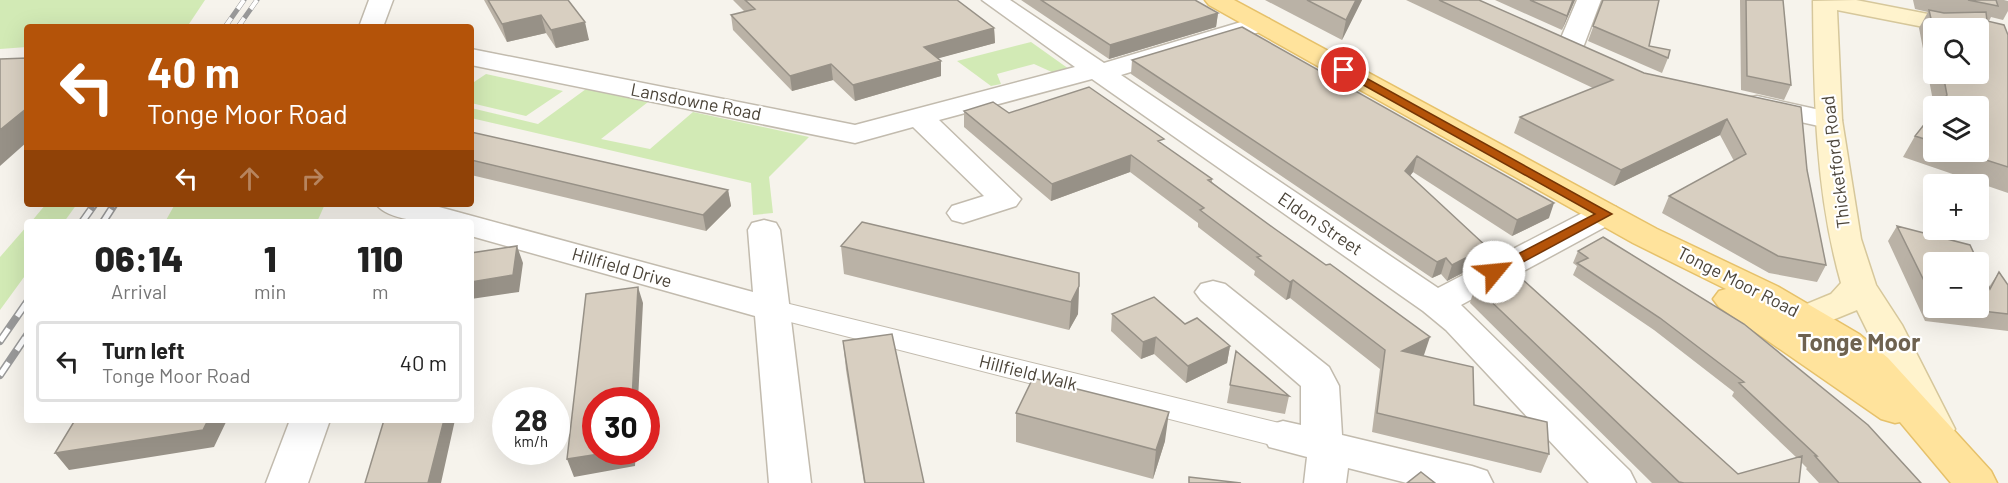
<!DOCTYPE html>
<html lang="en">
<head>
<meta charset="utf-8">
<style>
	body { margin:0; font-family:Barlow,sans-serif; background:#f6f6f6; color:#222; height:100vh; display:flex; flex-direction:column; font-size:22px; white-space:nowrap }
	* { box-sizing:border-box; margin:0 }
	p { font-size:20px; color:#767676 }
	.icon { flex:none; width:33px; height:33px; fill:none; stroke:currentColor; stroke-width:2; stroke-linecap:round; stroke-linejoin:round }
	.map { position:relative; flex:1; overflow:hidden }
	.details { position:absolute; left:24px; top:219px; width:450px; height:204px; display:flex; flex-direction:column; background:#fff; border-radius:6px; box-shadow:0 6px 24px #0002 }
	.details>* { flex:none }
	.guide { position:absolute; left:24px; top:24px; width:450px; height:183px; border-radius:6px; box-shadow:0 6px 24px #0002; background:#b45309; color:#fff; overflow:hidden }
	.buttons { position:absolute; left:1923px; top:18px; display:grid; gap:12px }
	.buttons a { display:grid; place-items:center; width:66px; height:66px; border-radius:6px; background:#fff; box-shadow:0 6px 24px #0002; font-size:30px }
	.speed { position:absolute; left:492px; top:387px; display:flex; gap:12px; font-size:30px; font-weight:700; text-align:center }
	.speed>* { display:grid; place-content:center; width:78px; height:78px; border-radius:50%; background:#fff; box-shadow:0 6px 24px #0002; line-height:1 }
	.speed small { font-size:15px; font-weight:400 }
	.speed .limit { border:9px solid #d22; background:#fff; color:#111 }
	.pin { position:absolute; display:grid; place-items:center; width:51px; height:51px; color:#fff; margin:-26px; border:3px solid #fff; border-radius:50%; box-shadow:0 2px 6px #0007 }
	.me { position:absolute; width:66px; margin:-33px; rotate:62deg; stroke-linejoin:round; filter:drop-shadow(0 0 4px #0008) }
	.turn { display:flex; align-items:center; gap:21px; height:126px; padding:0 24px; font-size:27px }
	.turn .icon { width:78px; height:78px; stroke-width:2.5 }
	.turn b { display:block; font-size:42px; line-height:51px }
	.lanes { display:flex; align-items:center; height:57px; padding:0 24px; background:#0003; justify-content:center; gap:30px; direction:ltr }
	.lanes .off { opacity:.35 }
	.eta { display:flex; justify-content:space-evenly; align-items:center; height:102px; text-align:center }
	.eta b { font-size:36px; font-weight:800; line-height:42px }
	ul { padding:0; list-style:none }
	li { display:flex; align-items:center; gap:18px; height:81px; margin:0 12px 9px; padding:0 12px; border:3px solid #e0e0e0; border-radius:6px }
	li div { flex:1 }
	li b { display:block; font-size:22px }
	li em { font-style:normal }
	.map>svg:first-child { display:block }
	.green { fill:#d2eab5 }
	.lines { fill:none; stroke-linecap:round; stroke-linejoin:round }
	.pedestrian-casing { stroke:#c2bbae; stroke-width:2 }
	.minor-casing { stroke:#c2bbae; stroke-width:3 }
	.secondary-casing { stroke:#d6c79b; stroke-width:3 }
	.primary-casing { stroke:#e6c16a; stroke-width:3 }
	.pedestrian { fill:#fff; fill-rule:evenodd }
	.minor { fill:#fff; fill-rule:evenodd }
	.secondary { fill:#fff3cd; fill-rule:evenodd }
	.primary { fill:#ffe39c; fill-rule:evenodd }
	.rail-far1-casing { stroke:#9a9a9a; stroke-width:5 }
	.rail-casing { stroke:#9a9a9a; stroke-width:8 }
	.rail-far1 { stroke:#fff; stroke-width:4; stroke-dasharray:11; stroke-linecap:butt }
	.rail { stroke:#fff; stroke-width:5; stroke-dasharray:15; stroke-linecap:butt }
	.wall { fill:#bab2a6; fill-rule:evenodd }
	.shaded-wall { fill:#979187 }
	.building { fill:#d8cfc1; stroke:#979187; stroke-width:1.5 }
	.route { fill:#b45309; stroke:#753606; stroke-width:1.5 }
	.labels { text-anchor:middle; stroke-width:4.5; stroke-linejoin:round; paint-order:stroke }
	.street-label { font-size:18px; fill:#4b4439; stroke:#fff }
	.district-label { font-size:24px; font-weight:bold; fill:#6e6250; stroke:#fff }
</style>
</head>
<body>
<div class="map">
<svg width="2008" height="483" viewBox="0 0 2008 483">
	<rect width="100%" height="100%" fill="#f6f3ec"/>
	<path class="green" d="M0 0H205L187 27H27V47L0 49Z
		M1031 42 1069 69 1054 73 1034 64 997 74 1001 84 991 86 957 61Z
		M486 74 563 91 526 116 471 103V84Z
		M586 89 648 102 601 139 650 149 693 112 809 137 769 177 773 213 753 215 751 183 471 118V108L538 124Z
		M46 204H77L64 222H31Z
		M175 204H325L317 222H165Z
		M27 226V273L0 310V257Z"/>
	<g class="lines">
		<defs>
			<path id="pedestrian" d="M773 300 1283 424 1294 428 1299 436 1294 444 1283 448 763 315 759 309 763 303Z"/>
			<path id="minor" d="M369 0H393L383 27H359Z
				M982 0H1010L1104 63 1251 19 1260 17 1269 19 1272 24 1269 29 1121 75 1438 288 1594 207 1605 204 1616 207 1621 214 1616 221 1461 305 1630 471 1636 483H1589L1446 330 1423 311 1092 79 939 120 1021 199 1016 206 963 223 952 220 947 213 952 206 984 196 913 127 855 143 471 65V49L855 125 1075 67Z
				M1577 0H1601L1584 45 1580 50 1571 53 1562 50 1558 45Z
				M1757 96 1838 114 1842 120 1838 126 1828 128 1747 110 1743 104 1747 98Z
				M376 204H428L753 292 748 230 752 223 764 220 776 223 780 230 811 483H769L755 316 471 236V222C447 222 391 225 376 204Z
				M1213 281 1225 284 1329 367 1339 386 1342 435 1472 466 1487 471 1493 483H1407L1348 468 1346 483H1304L1307 457 1269 447 1263 436 1269 425 1283 421 1301 425V386L1201 300 1195 292 1201 284Z
				M290 420H330L308 483H266Z"/>
			<path id="secondary" d="M1856 0 1964 21 1973 23 1976 28 1934 29 1837 10 1842 120 1861 239 1876 285 1902 325 1955 429 1949 440 1935 444 1921 440 1857 310 1781 341 1768 338 1763 329 1768 320 1831 294 1841 283C1815 191 1814 96 1813 1Z"/>
			<path id="primary" d="M1205 0H1234L1657 229 1777 286 1859 334 1888 358 1991 471 1997 483H1951L1900 422 1895 423 1881 419 1719 307 1713 299 1719 291 1726 289 1633 243 1209 5Z"/>
		</defs>
		<use href="#pedestrian" class="pedestrian-casing"/>
		<use href="#minor" class="minor-casing"/>
		<use href="#secondary" class="secondary-casing"/>
		<use href="#primary" class="primary-casing"/>
		<use href="#pedestrian" class="pedestrian"/>
		<use href="#minor" class="minor"/>
		<use href="#secondary" class="secondary"/>
		<use href="#primary" class="primary"/>
		<defs>
			<path id="rail-far1" d="M225 27 244 0
				M238 27 257 0
				M93 206 95 204
				M113 206 115 204"/>
			<path id="rail" d="M82 222 94 205
				M103 222 114 205
				M0 341 27 302
				M0 375 27 335"/>
		</defs>
		<use href="#rail-far1" class="rail-far1-casing"/>
		<use href="#rail" class="rail-casing"/>
		<use href="#rail-far1" class="rail-far1"/>
		<use href="#rail" class="rail"/>
	</g>
	<path class="wall" d="M484 0H568L589 40 556 48 546 33 507 42Z
		M733 0H957L994 28 995 43 938 58 941 61V76L855 101 833 80 792 91 733 30 731 15 745 12Z
		M1021 0H1195L1218 13 1216 27 1109 59Z
		M1265 0H1362L1342 40Z
		M1406 0H1479L1644 73 1801 107 1807 170 1826 265 1817 282 1769 273 1662 213 1669 196 1734 161 1720 135 1614 186 1514 133 1520 117 1593 88Z
		M1495 0H1575L1562 30Z
		M1603 0 1649 46 1668 58 1662 73 1588 41Z
		M1740 0H1783L1791 85 1784 100 1741 90Z
		M1913 0H2004L2008 1V11L2003 20 1991 17 1989 21 2008 35V193L1903 157 1915 136 1934 112V152H1978V106H1934L1919 28 1928 12 1915 9ZM1934 28 1978 74H1934Z
		M1242 27 1549 218 1512 236 1413 172 1410 176 1482 263 1447 281 1441 274 1432 278 1131 74 1132 60Z
		M964 111 1163 145 1212 179V182L1424 355 1423 356 1474 405 1549 454 1541 473 1372 432 1380 369 1290 298 1286 300 1254 275 1255 271 1198 227V223L1130 172 1051 201 964 127Z
		M471 132 728 190 731 206 706 231 471 175Z
		M1897 226 1934 262V308H1978L1989 287 1999 272 2008 285V331L1925 321 1888 241Z
		M841 246 1079 273 1078 314 1069 330 844 274Z
		M1578 251 1921 483H1819L1806 469 1807 468 1801 462 1799 483H1652L1470 303 1475 286 1738 474 1797 458 1732 396 1734 392 1654 330 1573 275 1577 266 1573 263Z
		M1112 314 1185 324 1230 346 1227 363 1186 383 1154 354 1141 359 1111 331Z
		M843 341 924 483H864L846 370Z
		M1236 351 1289 396 1285 414 1227 403Z
		M1016 413 1165 441 1153 479 1016 442Z"/>
	<path class="shaded-wall" d="M1356 0H1362L1342 40 1346 20Z
		M1573 0H1575L1562 30 1567 16Z
		M1218 13 1216 27 1109 59 1110 45Z
		M541 15 546 33 507 42 502 24Z
		M585 22 589 40 556 48 551 30Z
		M994 28 995 43 925 62 924 47Z
		M941 61V76L855 101 853 85Z
		M831 64 833 80 792 91 790 76Z
		M27 108V142L0 166V130Z
		M1727 119 1720 135 1614 186 1621 170Z
		M1131 155 1130 172 1051 201 1052 184Z
		M1417 156 1413 172 1401 187 1405 171Z
		M728 190 731 206 706 231 703 215Z
		M1554 203 1549 218 1512 236 1517 220Z
		M517 246 523 263 519 292 471 299V282Z
		M1487 247 1482 263 1447 281 1452 265Z
		M1446 258 1441 274 1432 278 1437 262Z
		M1293 280 1290 298 1286 300 1290 282Z
		M1079 286 1078 314 1069 330 1071 302Z
		M638 287 643 303 638 400H632Z
		M1156 337 1154 354 1141 359 1143 342Z
		M1430 337 1424 355 1396 370 1402 351Z
		M1230 346 1227 363 1186 383 1188 366Z
		M1169 412 1165 441 1153 479 1156 450Z
		M208 420H227L214 447 69 470 55 453Z
		M444 420H455L441 483H428Z
		M612 452H636L635 466 574 477 567 459Z"/>
	<path class="building" d="M488 0H568L585 22 551 30 541 15 502 24Z
		M745 0H957L994 28 924 47 941 61 853 85 831 64 790 76 731 15 755 9Z
		M1041 0H1195L1218 13 1110 45Z
		M1307 0H1356L1346 20Z
		M1439 0H1479L1644 73 1801 107 1807 170 1826 265 1778 256 1669 196 1746 154 1727 119 1621 170 1520 117 1613 80Z
		M1530 0H1573L1567 16Z
		M1603 0H1659L1649 46 1670 50 1668 58 1593 26Z
		M1746 0H1783L1791 85 1747 76Z
		M1968 0H1996L1998 6Z
		M1929 10 1944 13 1986 12 1987 21 2004 25 2008 35V167L1961 152H1978V106H1938L1947 95 1943 74H1978V28H1934V32Z
		M1242 27 1554 203 1517 220 1417 156 1405 171 1487 247 1452 265 1446 258 1437 262 1132 60Z
		M27 58V108L0 130V59Z
		M1089 87 1164 139 1158 141 1212 179 1208 180 1275 229 1326 265 1330 264 1430 337 1402 351 1473 367 1474 405 1547 422 1549 454 1377 413 1385 350 1293 280 1290 282 1257 257 1261 256 1200 210 1204 208 1131 155 1052 184 964 111 993 102 1009 113Z
		M1934 112V142L1915 136Z
		M471 132 728 190 703 215 471 160Z
		M862 222 1079 273V286L1071 302 841 246Z
		M1897 226 1970 245 1978 262H1934V301Z
		M1603 237 1744 324 1868 425 1921 483H1839L1815 456H1817L1739 383 1744 382 1660 318 1577 263 1588 258 1578 251Z
		M517 246 513 275 471 282V253Z
		M1978 263 1990 289 1999 272 2008 285V314L1956 308H1978Z
		M1510 268 1738 474 1802 456 1799 483H1684L1679 482 1475 286Z
		M638 287 632 400H596V452H612L567 459 586 294Z
		M1154 297 1185 324 1197 318 1230 346 1188 366 1156 337 1143 342 1112 314Z
		M892 334 924 483H865L843 341Z
		M1236 351 1289 396 1230 385Z
		M1033 378 1169 412 1156 450 1016 413Z
		M75 420H208L203 430 55 453Z
		M384 420H444L428 483H365Z
		M1421 472 1435 483H1407Z
		M1189 477 1241 483H1189Z"/>
	<path class="route" d="M1340 68H1348L1612 214 1499 275H1489V269L1595 214 1340 72Z"/>
	<g class="labels">
		<g class="street-label">
			<text transform="translate(696 102) rotate(11)" y="6">Lansdowne Road</text>
			<text transform="translate(1836 162) rotate(-97)" y="6">Thicketford Road</text>
			<text transform="translate(1320 224) rotate(34)" y="6">Eldon Street</text>
			<text transform="translate(622 268) rotate(16)" y="6">Hillfield Drive</text>
			<text transform="translate(1738 282) rotate(27)" y="6">Tonge Moor Road</text>
			<text transform="translate(1028 373) rotate(14)" y="6">Hillfield Walk</text>
		</g>
		<g class="district-label">
			<text x="1859" y="351">Tonge Moor</text>
		</g>
	</g>
</svg>
<div class="buttons">
<a><svg class="icon" aria-label="search" viewBox="0 0 24 24"><circle cx="10" cy="10" r="6"/><path d="M15 15l6 6"/></svg></a>
<a><svg class="icon" aria-label="layers" viewBox="0 0 24 24"><path d="M12 4l9 5-9 5-9-5zM3 14l9 5 9-5"/></svg></a>
<a>+</a>
<a>−</a>
</div>
<div class="speed"><div>28<small>km/h</small></div><div class="limit">30</div></div>
<div class="pin" style="left:1344px;top:70px;background:#d93025"><svg class="icon" aria-label="arrive" viewBox="0 0 24 24"><path d="M6 21V4h12l-3 4 3 4H6"/></svg></div>
<svg class="me" style="left:1494px;top:272px" viewBox="-20 -20 40 40"><circle r="19" fill="#fff"/><path d="M0-13L10 11 0 6-10 11z" fill="#b45309"/></svg>
<div class="guide">
<div class="turn"><svg class="icon" aria-label="left" viewBox="0 0 24 24"><path d="M17 20v-9H6M10 6l-5 5 5 5"/></svg><div><b>40 m</b>Tonge Moor Road</div></div>
<div class="lanes"><svg class="icon" aria-label="left" viewBox="0 0 24 24"><path d="M17 20v-9H6M10 6l-5 5 5 5"/></svg><svg class="icon off" aria-label="ahead" viewBox="0 0 24 24"><path d="M12 20V5M6 11l6-6 6 6"/></svg><svg class="icon off" aria-label="right" viewBox="0 0 24 24"><path d="M7 20v-9h11M14 6l5 5-5 5"/></svg></div>
</div>
<section class="details">
<div class="eta">
<div><b>06:14</b><p>Arrival</p></div>
<div><b>1</b><p>min</p></div>
<div><b>110</b><p>m</p></div>
</div>
<ul>
<li><svg class="icon" aria-label="left" viewBox="0 0 24 24"><path d="M17 20v-9H6M10 6l-5 5 5 5"/></svg><div><b>Turn left</b><p>Tonge Moor Road</p></div><em>40 m</em></li>
</ul>
</section>
</div>
</body>
</html>
